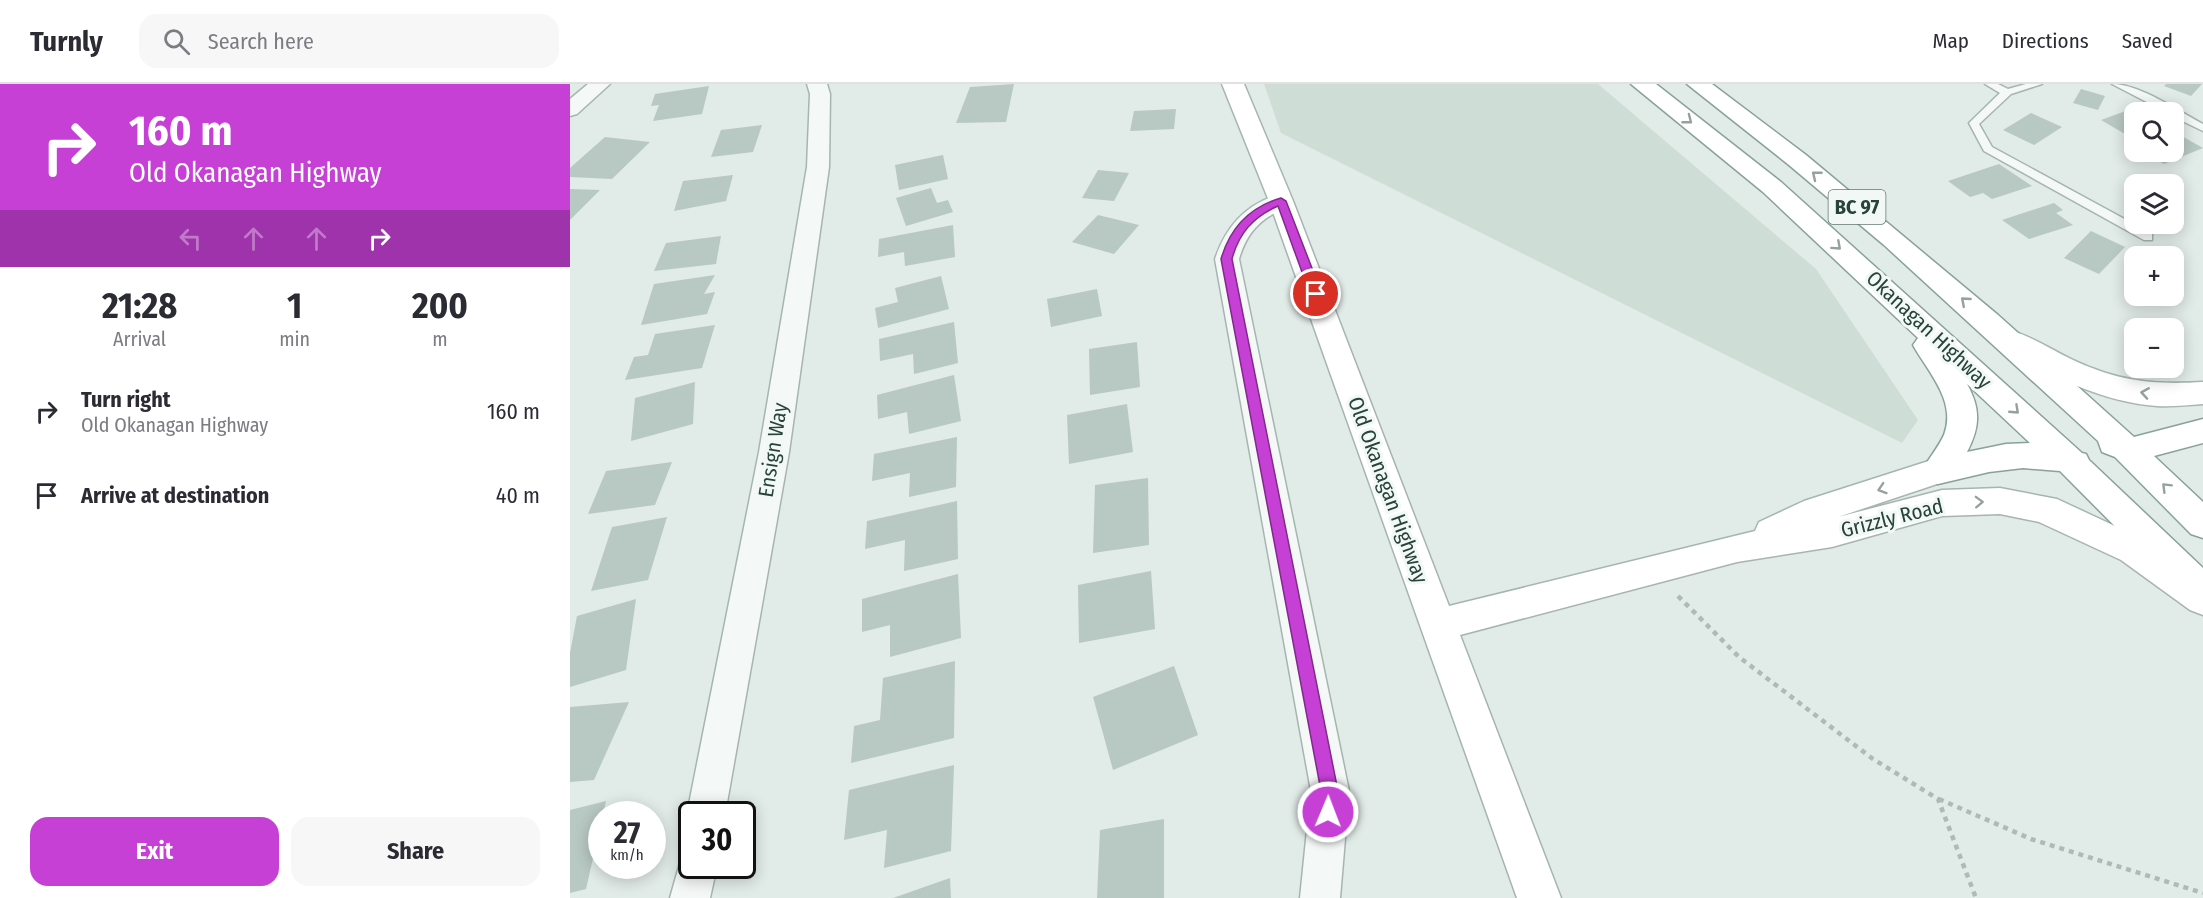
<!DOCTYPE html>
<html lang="en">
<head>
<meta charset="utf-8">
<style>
	body { margin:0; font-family:"Fira Sans Condensed",sans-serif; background:#f7f7f7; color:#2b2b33; height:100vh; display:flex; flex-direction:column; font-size:22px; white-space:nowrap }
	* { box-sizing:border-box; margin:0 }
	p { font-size:20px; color:#7c7c81 }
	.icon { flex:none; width:33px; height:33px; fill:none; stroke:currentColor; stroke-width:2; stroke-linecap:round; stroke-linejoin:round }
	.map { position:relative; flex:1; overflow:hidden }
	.drawer { display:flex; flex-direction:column; background:#fff; width:570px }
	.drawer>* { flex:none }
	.hud { background:#c640d6; color:#fff; overflow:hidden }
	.tools { position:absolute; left:1554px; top:18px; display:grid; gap:12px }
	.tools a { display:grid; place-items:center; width:60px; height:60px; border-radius:12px; background:#fff; box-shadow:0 3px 15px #0003; font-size:30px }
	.speed { position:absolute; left:18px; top:717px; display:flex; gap:12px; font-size:30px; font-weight:700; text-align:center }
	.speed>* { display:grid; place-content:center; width:78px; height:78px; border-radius:50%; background:#fff; box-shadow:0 3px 15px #0003; line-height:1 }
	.speed small { font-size:15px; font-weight:400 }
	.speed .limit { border:3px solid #111; border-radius:9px; background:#fff; color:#111 }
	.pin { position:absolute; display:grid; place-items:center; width:51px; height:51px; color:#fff; margin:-26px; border:3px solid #fff; border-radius:50%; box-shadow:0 2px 6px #0007 }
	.me { position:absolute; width:66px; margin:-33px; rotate:1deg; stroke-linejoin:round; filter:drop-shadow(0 0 4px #0008) }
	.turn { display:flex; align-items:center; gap:21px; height:126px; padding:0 30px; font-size:27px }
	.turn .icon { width:78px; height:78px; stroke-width:2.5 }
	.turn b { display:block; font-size:42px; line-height:51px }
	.lanes { display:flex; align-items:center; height:57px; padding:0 30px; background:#0003; justify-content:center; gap:30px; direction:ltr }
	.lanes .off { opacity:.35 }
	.eta { display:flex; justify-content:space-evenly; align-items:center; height:102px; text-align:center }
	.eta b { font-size:36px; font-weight:700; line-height:42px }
	.primary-button { display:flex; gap:12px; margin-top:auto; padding:12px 30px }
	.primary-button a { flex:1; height:69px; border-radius:18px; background:#c640d6; color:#fff; font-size:24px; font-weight:700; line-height:69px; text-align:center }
	.primary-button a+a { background:#f7f7f7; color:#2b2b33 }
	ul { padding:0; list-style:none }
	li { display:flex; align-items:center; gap:18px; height:84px; padding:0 30px }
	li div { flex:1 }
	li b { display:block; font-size:22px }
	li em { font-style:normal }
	header { display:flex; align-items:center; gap:36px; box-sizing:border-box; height:84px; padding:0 30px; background:#fff; border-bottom:2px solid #e1e1e2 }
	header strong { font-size:28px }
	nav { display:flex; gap:33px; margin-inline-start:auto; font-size:21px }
	.search { width:420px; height:54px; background:#f7f7f7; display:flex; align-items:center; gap:15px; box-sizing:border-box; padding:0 21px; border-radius:18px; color:#7c7c81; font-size:22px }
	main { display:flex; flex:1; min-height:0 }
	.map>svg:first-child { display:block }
	.built { fill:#cfddd7 }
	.building { fill:#b8c8c2 }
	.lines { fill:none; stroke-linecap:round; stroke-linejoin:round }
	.lane-casing { stroke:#a6b5b0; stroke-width:3 }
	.street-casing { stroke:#a6b5b0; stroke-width:3 }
	.secondary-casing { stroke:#a6b5b0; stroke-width:3 }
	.highway-casing { stroke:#88a299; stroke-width:3 }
	.path { stroke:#afbab7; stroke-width:4.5; stroke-dasharray:5 5; stroke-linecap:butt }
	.lane { fill:#f4f8f7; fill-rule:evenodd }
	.street { fill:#f4f8f7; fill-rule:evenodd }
	.secondary { fill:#fff; fill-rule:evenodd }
	.highway { fill:#fff; fill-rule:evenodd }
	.oneway { stroke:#94a19d }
	.route { fill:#c640d6; stroke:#812a8b; stroke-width:1.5 }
	.labels { text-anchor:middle; stroke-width:6; stroke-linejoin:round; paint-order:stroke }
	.shield { fill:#f1f8f5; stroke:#647973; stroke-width:1.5 }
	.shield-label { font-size:20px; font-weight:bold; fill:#28433b }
	.street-label { font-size:21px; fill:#28433b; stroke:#f1f8f5 }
</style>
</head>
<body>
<header>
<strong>Turnly</strong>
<div class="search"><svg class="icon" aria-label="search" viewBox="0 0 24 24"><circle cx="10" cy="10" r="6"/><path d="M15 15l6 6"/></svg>Search here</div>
<nav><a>Map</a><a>Directions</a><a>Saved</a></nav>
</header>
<main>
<section class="drawer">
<div class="hud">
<div class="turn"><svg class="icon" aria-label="right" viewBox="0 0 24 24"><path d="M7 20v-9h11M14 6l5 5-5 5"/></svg><div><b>160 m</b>Old Okanagan Highway</div></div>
<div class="lanes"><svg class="icon off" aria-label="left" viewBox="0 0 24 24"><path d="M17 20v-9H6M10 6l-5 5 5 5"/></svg><svg class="icon off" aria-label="ahead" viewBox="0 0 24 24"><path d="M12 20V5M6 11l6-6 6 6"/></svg><svg class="icon off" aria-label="ahead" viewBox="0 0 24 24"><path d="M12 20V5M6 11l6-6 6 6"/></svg><svg class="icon" aria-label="right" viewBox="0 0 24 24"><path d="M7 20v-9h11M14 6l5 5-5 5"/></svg></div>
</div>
<div class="eta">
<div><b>21:28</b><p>Arrival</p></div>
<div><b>1</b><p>min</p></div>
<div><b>200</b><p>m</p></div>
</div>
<ul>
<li><svg class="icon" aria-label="right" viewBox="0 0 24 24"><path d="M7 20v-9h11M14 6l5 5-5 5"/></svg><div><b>Turn right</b><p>Old Okanagan Highway</p></div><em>160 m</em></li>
<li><svg class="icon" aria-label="arrive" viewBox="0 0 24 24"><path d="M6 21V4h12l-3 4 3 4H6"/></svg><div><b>Arrive at destination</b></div><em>40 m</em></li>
</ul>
<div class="primary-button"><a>Exit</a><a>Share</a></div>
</section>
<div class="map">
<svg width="1633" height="814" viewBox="0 0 1633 814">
	<rect width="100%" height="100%" fill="#e1ebe7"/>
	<path class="built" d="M694 0H1028L1246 185 1348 336 1332 359 711 49Z"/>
	<path class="building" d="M444 0 436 38 386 39 400 3Z
		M1596 0H1632L1621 12 1594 2Z
		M139 2 132 30 83 37 89 21 81 22 85 10Z
		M1511 5 1535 12 1528 26 1503 19Z
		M606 25 604 45 560 47 564 27Z
		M1561 25 1564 27V46L1555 50 1531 36Z
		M1461 29 1492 43 1464 61 1433 46Z
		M192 41 183 68 141 73 151 46Z
		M1610 51 1633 64 1594 80 1571 68H1604V54Z
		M35 53 80 58 42 95 0 93V84Z
		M373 71 378 95 329 106 325 81Z
		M1429 80 1462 102 1422 115 1413 109 1400 113 1378 97Z
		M528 86 559 89 544 117 512 114Z
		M163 91 156 117 104 127 113 97Z
		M361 104 367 119 378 116 383 128 336 142 326 114Z
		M0 105 30 106 0 136Z
		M1484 119 1493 126 1486 129 1503 141 1459 155 1432 136Z
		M528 131 569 141 544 170 502 158Z
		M383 141 385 173 335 182 334 168 308 173 309 155Z
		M1521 147 1555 163 1529 190 1494 174Z
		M151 152 146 180 84 187 96 159Z
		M145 191 134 210 145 208 137 230 71 241 84 200Z
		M371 192 379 225 308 244 305 224 328 218 325 204Z
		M527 205 532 232 481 243 477 215Z
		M384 238 388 279 344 290 343 270 310 277 309 255Z
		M145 241 132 284 55 296 64 273 78 271 85 250Z
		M567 258 570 303 520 311 519 265Z
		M384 291 391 337 339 350 337 328 308 335 307 311Z
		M125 298 123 340 61 357 65 314Z
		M557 320 563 368 499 380 497 331Z
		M387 353 386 403 339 413 340 389 302 397 304 370Z
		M102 378 85 421 18 430 36 387Z
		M578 394 579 461 523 469 525 401Z
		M387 417 388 475 334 487 335 456 295 465 297 437Z
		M97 433 78 496 21 507 42 443Z
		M581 487 585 545 509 559 508 501Z
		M388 490 391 554 320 573V541L292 548V515Z
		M66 515 56 586 0 603V569L7 532Z
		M385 577 384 654 281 679 284 642 310 636 313 594Z
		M604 582 628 651 543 686 523 613Z
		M59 618 24 696 0 698V623Z
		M384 681 381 767 314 784 317 746 274 756 279 706Z
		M36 717 16 805 0 809V726Z
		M594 735V814H527L530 746Z
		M380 794 381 814H323Z"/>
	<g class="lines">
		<defs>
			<path id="lane" d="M1415 0H1428L1438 5 1456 0H1472L1441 10 1409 40 1422 63 1582 150V156H1574L1414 67 1399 39 1430 9Z
				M1542 0C1570 0 1608 27 1633 40V47L1604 33V28H1596Z"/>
			<path id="street" d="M18 0H40L7 30 0 32V15Z
				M237 0H257L260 10 259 83 219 368 155 730H122V741L117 730 189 368 237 83 240 10Z
				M711 110 719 112 722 117C718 124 710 126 703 130 684 141 675 155 669 175L779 707 770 814H730L741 707 645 175C656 142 677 119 711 110Z
				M122 765V782H147L140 814H100L113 768Z"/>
			<path id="secondary" d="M652 0H674L723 117 879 522 1185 447 1189 438 1234 417 1368 374 1379 378 1384 387 1379 396 1268 433 1372 406 1430 404 1487 415 1575 456 1633 495V531L1620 526 1551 476 1469 438 1430 430 1372 432 1262 463 1167 478 890 551 991 814H947L699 117Z
				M1442 247C1463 253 1482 266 1501 275 1547 297 1583 301 1633 298V320C1618 321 1602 323 1587 322 1531 318 1480 291 1432 264L1428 257 1432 250Z"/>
			<path id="highway" d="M1061 0H1086L1211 98 1512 369 1516 370 1519 376 1633 484V522L1620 518 1490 387 1453 384 1419 388 1368 400 1357 396 1352 387C1358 375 1368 364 1374 351 1387 317 1358 288 1343 261L1348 254 1193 108ZM1397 300 1460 359 1436 360 1397 368C1410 343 1411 325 1397 300Z
				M1117 0H1142L1236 71 1428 231 1564 353 1633 335V359L1584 372 1633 418V454L1621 450 1545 373 1532 368 1528 357 1314 161 1219 81Z"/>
		</defs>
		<use href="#lane" class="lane-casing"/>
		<use href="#street" class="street-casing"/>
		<use href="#secondary" class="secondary-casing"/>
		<use href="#highway" class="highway-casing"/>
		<path class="path" d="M1108 512 1169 573 1303 675 1368 715 1406 814
			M1369 715 1461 755 1633 809"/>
		<use href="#lane" class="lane"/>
		<use href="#street" class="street"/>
		<use href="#secondary" class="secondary"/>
		<use href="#highway" class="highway"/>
	</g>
	<defs><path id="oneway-chevron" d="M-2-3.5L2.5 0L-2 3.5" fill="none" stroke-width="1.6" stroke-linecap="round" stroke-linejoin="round" transform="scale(1.5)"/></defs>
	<g class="oneway">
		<use href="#oneway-chevron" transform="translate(1118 36) rotate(38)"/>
		<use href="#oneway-chevron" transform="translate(1246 91) rotate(-141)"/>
		<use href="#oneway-chevron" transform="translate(1267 162) rotate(42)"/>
		<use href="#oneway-chevron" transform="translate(1395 217) rotate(-139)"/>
		<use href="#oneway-chevron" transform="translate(1575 309) rotate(-171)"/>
		<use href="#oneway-chevron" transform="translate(1445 326) rotate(43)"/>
		<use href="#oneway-chevron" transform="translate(1596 403) rotate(-135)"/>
		<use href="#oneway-chevron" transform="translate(1312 405) rotate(162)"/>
		<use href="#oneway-chevron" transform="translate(1409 418) rotate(-2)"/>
	</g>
	<path class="route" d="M711 114 716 117 752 210 750 213H742L740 210 708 122C683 133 669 149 662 175L768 707 764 735 758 737 752 735 749 728 751 707 651 175C660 144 680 123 711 114Z"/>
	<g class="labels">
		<rect class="shield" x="1258.5" y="106" width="57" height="34" rx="4.5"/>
		<g class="shield-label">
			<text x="1287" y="130">BC 97</text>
		</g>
		<g class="street-label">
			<text transform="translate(1359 246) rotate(43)" y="7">Okanagan Highway</text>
			<text transform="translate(203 366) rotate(-81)" y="7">Ensign Way</text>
			<text transform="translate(818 406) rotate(70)" y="7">Old Okanagan Highway</text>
			<text transform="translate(1322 434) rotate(-14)" y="7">Grizzly Road</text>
		</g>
	</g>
</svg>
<div class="tools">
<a><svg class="icon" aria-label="search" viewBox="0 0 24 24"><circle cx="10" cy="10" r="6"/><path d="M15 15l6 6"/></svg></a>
<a><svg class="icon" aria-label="layers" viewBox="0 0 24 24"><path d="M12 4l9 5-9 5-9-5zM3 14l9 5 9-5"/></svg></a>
<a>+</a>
<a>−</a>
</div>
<div class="speed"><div>27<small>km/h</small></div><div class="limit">30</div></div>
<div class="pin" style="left:746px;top:210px;background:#d93025"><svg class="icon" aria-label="arrive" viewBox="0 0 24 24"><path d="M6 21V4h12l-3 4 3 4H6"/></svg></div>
<svg class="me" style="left:758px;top:728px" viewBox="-20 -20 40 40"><circle r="17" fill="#c640d6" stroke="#fff" stroke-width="3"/><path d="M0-11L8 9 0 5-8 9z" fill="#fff"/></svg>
</div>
</main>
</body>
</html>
